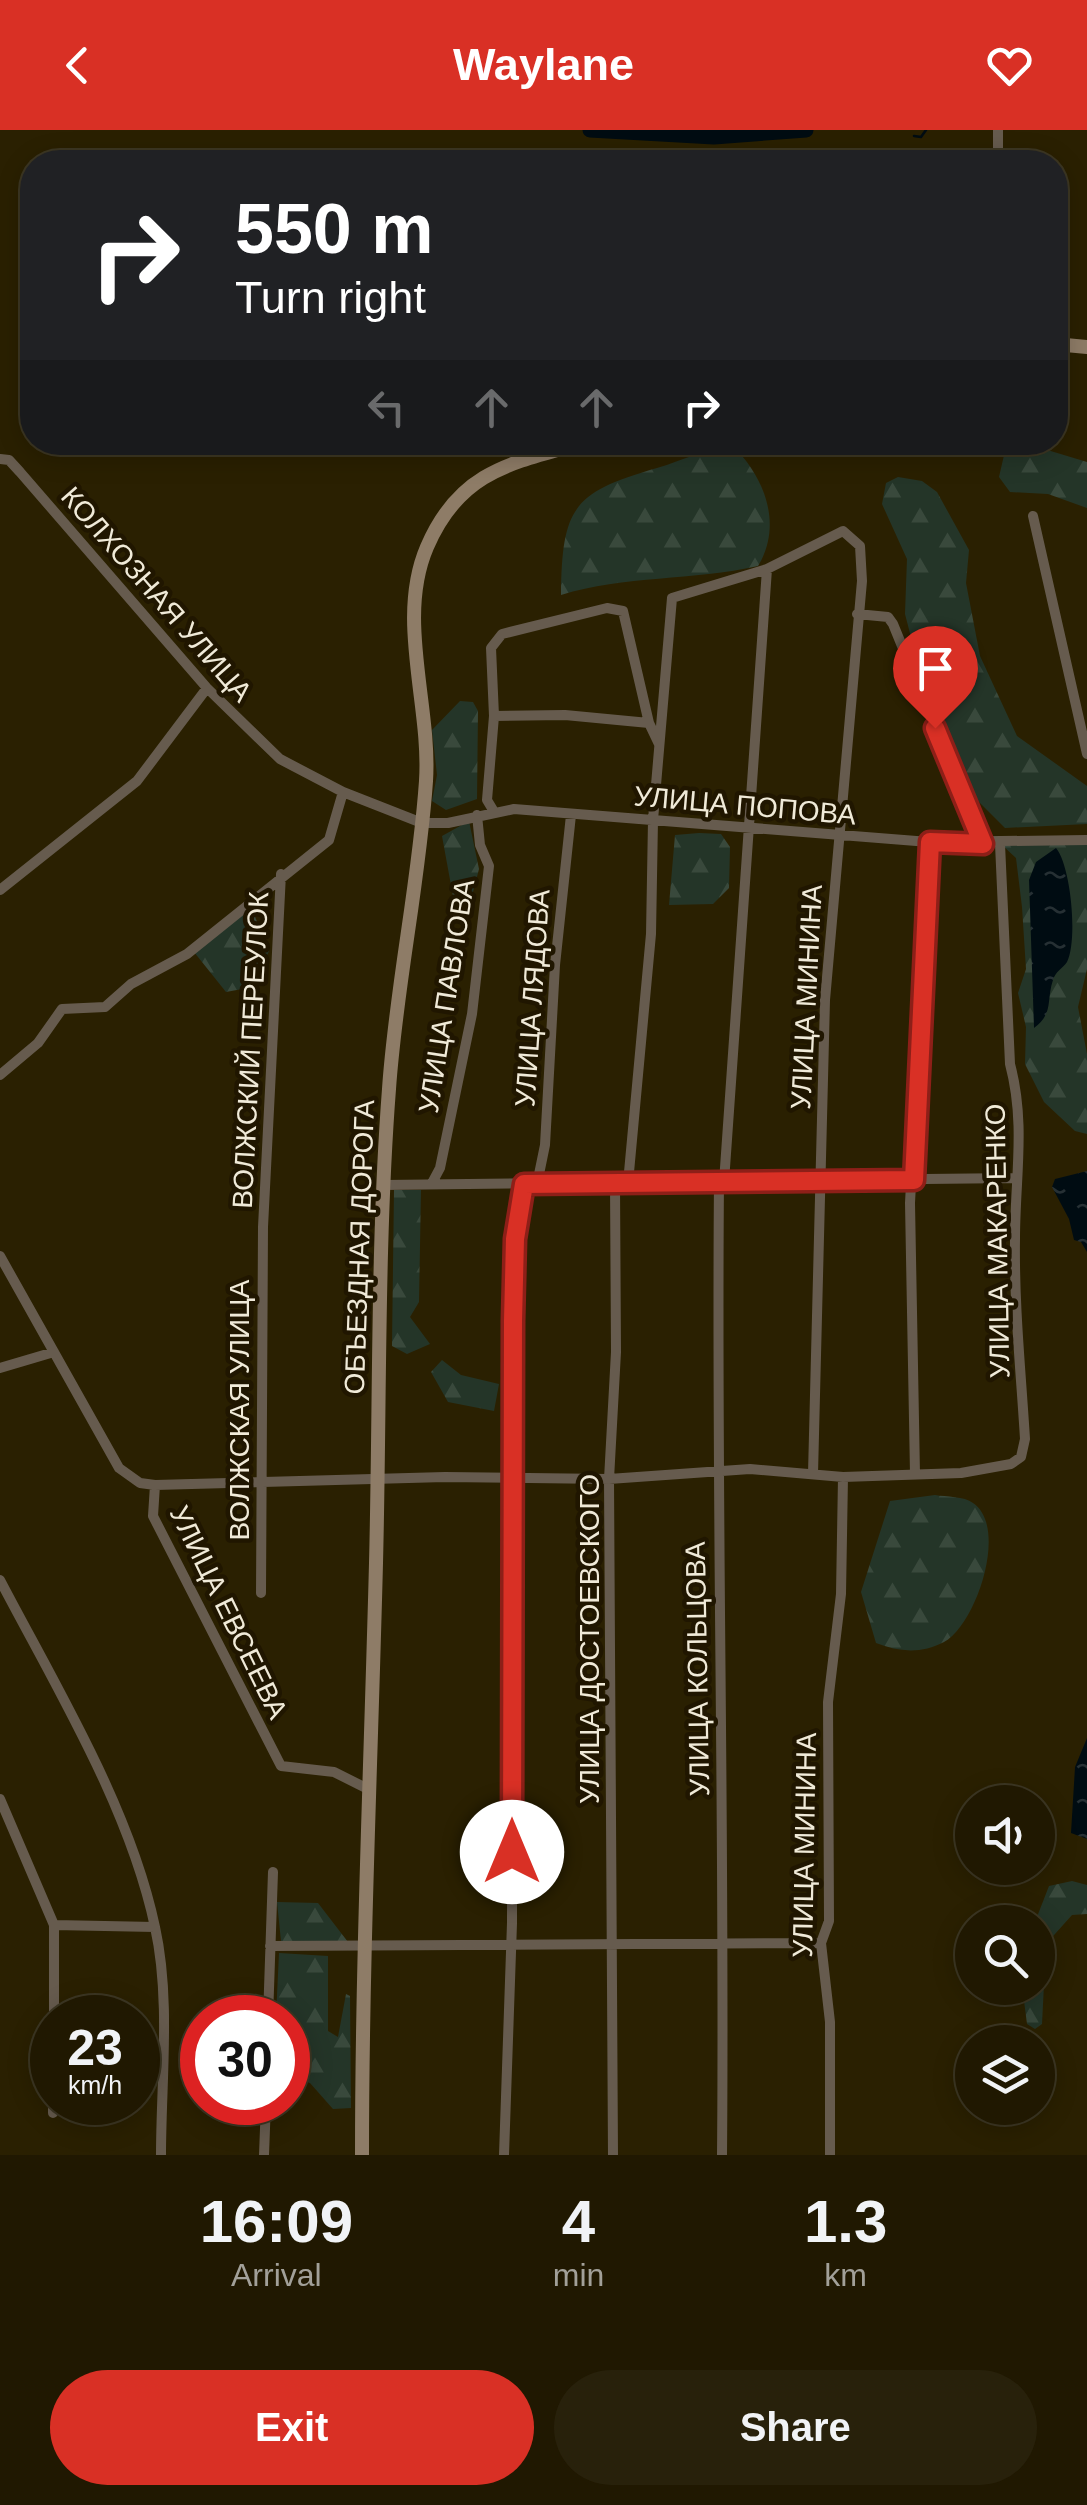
<!DOCTYPE html>
<html lang="en">
<head>
<meta charset="utf-8">
<style>
	body { margin:0; font-family:Helvetica,sans-serif; background:#28210b; color:#f1f3f6; height:100vh; display:flex; flex-direction:column; font-size:38px; white-space:nowrap }
	* { box-sizing:border-box; margin:0 }
	p { font-size:32px; color:#a2a099 }
	.icon { flex:none; width:55px; height:55px; fill:none; stroke:currentColor; stroke-width:2; stroke-linecap:round; stroke-linejoin:round }
	.map { position:relative; height:2025px; overflow:hidden }
	.details { display:flex; flex-direction:column; background:#201801; flex:1 }
	.details>* { flex:none }
	.guide { position:absolute; left:20px; top:20px; width:1048px; height:305px; border-radius:40px; box-shadow:0 5px 25px #0003,0 0 0 2px #3d3723; background:#202124; color:#fff; overflow:hidden }
	.buttons { position:absolute; left:955px; top:1655px; display:grid; gap:20px }
	.buttons a { display:grid; place-items:center; width:100px; height:100px; border-radius:50%; background:#201801; box-shadow:0 5px 25px #0003,0 0 0 2px #3d3723; font-size:50px }
	.speed { position:absolute; left:30px; top:1865px; display:flex; gap:20px; font-size:50px; font-weight:700; text-align:center }
	.speed>* { display:grid; place-content:center; width:130px; height:130px; border-radius:50%; background:#201801; box-shadow:0 5px 25px #0003,0 0 0 2px #3d3723; line-height:1 }
	.speed small { font-size:25px; font-weight:400 }
	.speed .limit { border:15px solid #d22; background:#fff; color:#111 }
	.pin { position:absolute; display:grid; place-items:center; width:85px; height:85px; color:#fff; margin:-102px -42px; border-radius:50% 50% 50% 0; rotate:-45deg; box-shadow:0 0 10px #0007 }
	.pin .icon { rotate:45deg }
	.me { position:absolute; width:110px; margin:-55px; rotate:0deg; stroke-linejoin:round; filter:drop-shadow(0 0 8px #0008) }
	.turn { display:flex; align-items:center; gap:35px; height:210px; padding:0 50px; font-size:45px }
	.turn .icon { width:130px; height:130px; stroke-width:2.5 }
	.turn b { display:block; font-size:70px; line-height:85px }
	.lanes { display:flex; align-items:center; height:95px; padding:0 50px; background:#0003; justify-content:center; gap:50px; direction:ltr }
	.lanes .off { opacity:.35 }
	.eta { display:flex; justify-content:space-evenly; align-items:center; height:170px; text-align:center }
	.eta b { font-size:60px; font-weight:700; line-height:70px }
	.button { display:flex; gap:20px; margin-top:auto; padding:20px 50px }
	.button a { flex:1; height:115px; border-radius:60px; background:#d93025; color:#fff; font-size:40px; font-weight:700; line-height:115px; text-align:center }
	.button a+a { background:#28210b; color:#f1f3f6 }
	header { display:flex; justify-content:space-between; align-items:center; height:130px; padding:0 50px; background:#d93025; color:#fff; font-size:45px; font-weight:700 }
	.map>svg:first-child { display:block }
	.forest { fill:url(#forest-firs) }
	.water { fill:url(#water-ripples) }
	.lines { fill:none; stroke-linecap:round; stroke-linejoin:round }
	.stream { stroke:#000c12; stroke-width:2.5 }
	.river { stroke:#000c12; stroke-width:15 }
	.minor { stroke:#665b4e; stroke-width:10 }
	.secondary { stroke:#8e7c67; stroke-width:14 }
	.route-casing { stroke:#8d1f18; stroke-width:25 }
	.route { stroke:#d93025; stroke-width:18 }
	.labels { text-anchor:middle; stroke-width:9; stroke-linejoin:round; paint-order:stroke }
	.street-label { font-size:28px; fill:#f0ead8; stroke:#201600 }
</style>
</head>
<body>
<header><svg class="icon" aria-label="back" viewBox="0 0 24 24"><path d="M15 5l-7 7 7 7"/></svg>Waylane<svg class="icon" aria-label="heart" viewBox="0 0 24 24"><path d="M12 20l-8-8c-3-5 5-10 8-4 3-6 11-1 8 4z"/></svg></header>
<div class="map">
<svg width="1087" height="2025" viewBox="0 0 1087 2025">
	<defs>
		<pattern id="forest-firs" width="22" height="20" patternUnits="userSpaceOnUse" patternTransform="scale(2.5)"><rect width="22" height="20" fill="#243528"/><path d="M5 1l3.5 6h-7zM16 11l3.5 6h-7z" fill="#39493c"/></pattern>
		<pattern id="water-ripples" width="26" height="14" patternUnits="userSpaceOnUse" patternTransform="scale(2.5)"><rect width="26" height="14" fill="#000c12"/><path d="M2 4q2-2 4 0t4 0M15 11q2-2 4 0t4 0" fill="none" stroke="#263034"/></pattern>
	</defs>
	<rect width="100%" height="100%" fill="#2a2001"/>
	<path class="forest" d="M733 316C765 348 783 395 758 436 693 451 624 445 561 465 562 376 574 362 657 338 684 330 704 319 733 316Z
		M1044 319 1087 332V378L1048 364 1010 362 999 347 1005 321 1021 324Z
		M898 347 922 351 937 362 969 420 966 453 980 526 1017 606 1087 656V694L1005 698 977 670 920 542 905 484 907 429 882 374 886 353Z
		M460 571 473 572 478 581 477 669 446 680 432 671 437 645 432 600Z
		M469 691 479 739 472 766H453L442 706Z
		M699 703 721 704 730 717 729 758 713 774 669 775 675 705Z
		M1002 715H1087V839L1078 877 1087 924V1004L1075 1001 1044 972 1025 934 1026 897 1018 863 1026 839 1022 777 1016 728Z
		M251 777 269 821 253 857 226 862 194 822Z
		M394 1060H421L419 1172 410 1187 430 1214 407 1224 392 1216Z
		M442 1230 461 1245 499 1254 494 1281 448 1272 431 1242Z
		M935 1365C946 1367 964 1366 973 1373 1009 1397 976 1495 944 1512 921 1524 899 1522 876 1513L861 1462 890 1371Z
		M1072 1751 1087 1755V1784L1072 1785 1046 1814 1042 1894 1035 1899 1027 1894 1023 1863V1858H1038L1035 1792 1049 1756Z
		M277 1772 318 1773 348 1812 281 1811Z
		M279 1823 328 1826V1901L338 1907 346 1864 350 1866 351 1978 333 1979 310 1953 288 1946V1888L276 1887Z"/>
	<path class="water" d="M1056 718C1071 736 1078 810 1067 832 1063 838 1055 842 1053 850 1046 871 1054 883 1034 898L1029 750 1036 732Z
		M1087 1041V1122L1081 1112 1074 1110 1069 1089 1052 1057 1055 1049Z
		M1087 1608V1709L1071 1703 1075 1637Z"/>
	<g class="lines">
		<path class="stream" d="M914 6 921 7 926 0"/>
		<path class="river" d="M590 0 714 7 806 0"/>
		<path class="minor" d="M998 0V32
			M0 329 9 330 20 342 207 558 280 629 343 662 422 693H448L514 679 929 712 1087 710
			M1033 386 1087 624
			M857 484 888 487 893 494 983 714
			M494 586 565 585 649 593 659 614
			M493 680 487 670 494 586 491 518 502 504 607 478 623 481 649 593
			M0 760 137 651 207 558
			M0 945 38 913 62 879 105 877 131 854 187 824 329 710 343 662
			M719 1052C716 1376 725 1701 722 2025
			M724 1052 767 439
			M432 1053 440 1038 472 884 489 736 480 715 477 685
			M628 1053 651 804 653 690 672 468 767 439 843 401 860 416 862 451 825 870 813 1344
			M537 1054 545 1015 555 835 571 685
			M383 1055 1017 1048
			M0 1126 119 1338 140 1353 155 1355 153 1386 281 1636 334 1642 370 1660
			M0 1238 54 1222
			M915 1344 910 1073 929 712
			M155 1355 445 1347 609 1349 750 1339 843 1347 961 1343 1011 1334 1021 1327 1025 1309C1021 1243 1014 1176 1015 1109 1015 1048 1026 994 1010 934L1000 714
			M0 1450C56 1557 130 1678 155 1797 171 1869 161 1952 161 2025
			M261 1463 263 1097 281 744
			M0 1669 54 1795V1888
			M54 1795 155 1797
			M270 1816 821 1813
			M268 1888 273 1742
			M53 1983V1972
			M264 2025 266 1972
			M504 2025 512 1793 513 1191 515 1109 524 1054
			M613 2025 609 1349 616 1222 615 1054
			M830 2025V1892L821 1813 829 1791 828 1572 841 1464 843 1347"/>
		<path class="secondary" d="M1055 214 1087 217
			M362 2025C362 1828 371 1630 376 1433 380 1275 377 1116 389 959 396 856 419 754 426 651 431 575 396 489 427 417 460 340 512 333 586 312"/>
	</g>
	<g class="lines">
		<defs>
			<path id="route" d="M512 1722 513 1191 515 1109 524 1054 914 1050 930 712 983 714 935 598"/>
		</defs>
		<use href="#route" class="route-casing"/>
		<use href="#route" class="route"/>
	</g>
	<g class="labels">
		<g class="street-label">
			<text transform="translate(157 464) rotate(49)" y="10">КОЛХОЗНАЯ УЛИЦА</text>
			<text transform="translate(745 675) rotate(5)" y="10">УЛИЦА ПОПОВА</text>
			<text transform="translate(446 866) rotate(-81)" y="10">УЛИЦА ПАВЛОВА</text>
			<text transform="translate(806 867) rotate(-87)" y="10">УЛИЦА МИНИНА</text>
			<text transform="translate(532 868) rotate(-86)" y="10">УЛИЦА ЛЯДОВА</text>
			<text transform="translate(250 920) rotate(-87)" y="10">ВОЛЖСКИЙ ПЕРЕУЛОК</text>
			<text transform="translate(997 1111) rotate(-91)" y="10">УЛИЦА МАКАРЕНКО</text>
			<text transform="translate(359 1117) rotate(-88)" y="10">ОБЪЕЗДНАЯ ДОРОГА</text>
			<text transform="translate(239 1280) rotate(-90)" y="10">ВОЛЖСКАЯ УЛИЦА</text>
			<text transform="translate(229 1482) rotate(64)" y="10">УЛИЦА ЕВСЕЕВА</text>
			<text transform="translate(589 1509) rotate(-90)" y="10">УЛИЦА ДОСТОЕВСКОГО</text>
			<text transform="translate(697 1539) rotate(-91)" y="10">УЛИЦА КОЛЬЦОВА</text>
			<text transform="translate(804 1715) rotate(-89)" y="10">УЛИЦА МИНИНА</text>
		</g>
	</g>
</svg>
<div class="buttons">
<a><svg class="icon" aria-label="sound" viewBox="0 0 24 24"><path d="M4 9h4l5-4v14l-5-4H4zM17 9q2 3 0 6"/></svg></a>
<a><svg class="icon" aria-label="search" viewBox="0 0 24 24"><circle cx="10" cy="10" r="6"/><path d="M15 15l6 6"/></svg></a>
<a><svg class="icon" aria-label="layers" viewBox="0 0 24 24"><path d="M12 4l9 5-9 5-9-5zM3 14l9 5 9-5"/></svg></a>
</div>
<div class="speed"><div>23<small>km/h</small></div><div class="limit">30</div></div>
<div class="pin" style="left:935px;top:598px;background:#d93025"><svg class="icon" aria-label="arrive" viewBox="0 0 24 24"><path d="M6 21V4h12l-3 4 3 4H6"/></svg></div>
<svg class="me" style="left:512px;top:1722px" viewBox="-20 -20 40 40"><circle r="19" fill="#fff"/><path d="M0-13L10 11 0 6-10 11z" fill="#d93025"/></svg>
<div class="guide">
<div class="turn"><svg class="icon" aria-label="right" viewBox="0 0 24 24"><path d="M7 20v-9h11M14 6l5 5-5 5"/></svg><div><b>550 m</b>Turn right</div></div>
<div class="lanes"><svg class="icon off" aria-label="left" viewBox="0 0 24 24"><path d="M17 20v-9H6M10 6l-5 5 5 5"/></svg><svg class="icon off" aria-label="ahead" viewBox="0 0 24 24"><path d="M12 20V5M6 11l6-6 6 6"/></svg><svg class="icon off" aria-label="ahead" viewBox="0 0 24 24"><path d="M12 20V5M6 11l6-6 6 6"/></svg><svg class="icon" aria-label="right" viewBox="0 0 24 24"><path d="M7 20v-9h11M14 6l5 5-5 5"/></svg></div>
</div>
</div>
<section class="details">
<div class="eta">
<div><b>16:09</b><p>Arrival</p></div>
<div><b>4</b><p>min</p></div>
<div><b>1.3</b><p>km</p></div>
</div>
<div class="button"><a>Exit</a><a>Share</a></div>
</section>
</body>
</html>
